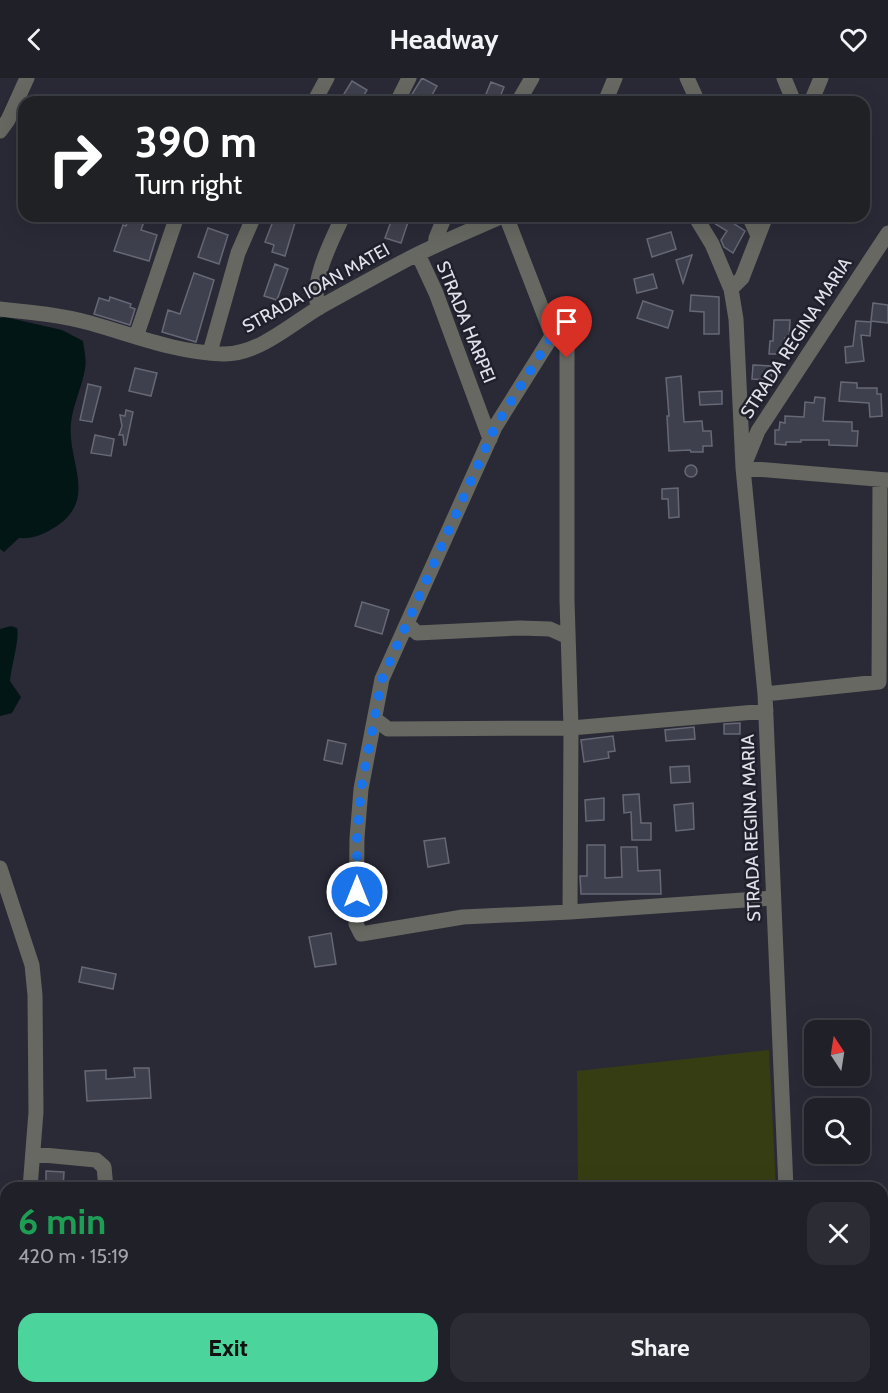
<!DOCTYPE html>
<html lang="en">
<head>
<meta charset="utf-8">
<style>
	body { margin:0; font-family:Cabin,sans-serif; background:#2c2d34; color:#f1f3f6; height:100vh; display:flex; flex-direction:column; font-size:22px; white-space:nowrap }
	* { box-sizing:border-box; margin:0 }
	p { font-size:20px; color:#a1a3a8 }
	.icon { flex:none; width:33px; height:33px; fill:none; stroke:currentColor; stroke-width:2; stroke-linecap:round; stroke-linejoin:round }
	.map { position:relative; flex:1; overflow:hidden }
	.sheet { position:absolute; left:0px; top:1104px; width:888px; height:212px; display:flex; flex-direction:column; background:#1f2028; border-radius:18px 18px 0 0; box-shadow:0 6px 24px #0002,0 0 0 2px #3c3e45 }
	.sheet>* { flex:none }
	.top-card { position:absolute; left:18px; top:18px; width:852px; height:126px; border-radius:18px; box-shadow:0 6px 24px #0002,0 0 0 2px #3c3e45; background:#202124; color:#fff; overflow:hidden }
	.needle { width:39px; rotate:348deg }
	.controls { position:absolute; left:804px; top:942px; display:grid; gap:12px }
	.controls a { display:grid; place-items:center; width:66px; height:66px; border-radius:12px; background:#1f2028; box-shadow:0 6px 24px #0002,0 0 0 2px #3c3e45; font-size:30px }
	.pin { position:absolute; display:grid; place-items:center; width:51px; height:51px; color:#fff; margin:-62px -26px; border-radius:50% 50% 50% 0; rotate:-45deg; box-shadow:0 0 6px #0007 }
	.pin .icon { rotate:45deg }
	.me { position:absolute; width:66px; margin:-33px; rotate:0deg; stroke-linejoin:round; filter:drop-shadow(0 0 4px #0008) }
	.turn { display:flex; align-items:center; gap:21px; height:126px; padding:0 18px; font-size:27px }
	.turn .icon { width:78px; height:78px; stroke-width:2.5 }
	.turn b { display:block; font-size:42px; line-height:51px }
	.round { display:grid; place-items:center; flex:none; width:63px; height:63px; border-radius:18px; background:#2c2d34 }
	.summary { display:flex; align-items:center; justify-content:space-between; height:102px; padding:0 18px }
	h1 { font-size:36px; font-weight:700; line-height:45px; color:#1e9e55 }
	.action { display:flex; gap:12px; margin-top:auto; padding:12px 18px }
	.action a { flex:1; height:69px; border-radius:18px; background:#4bd49b; color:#111; font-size:24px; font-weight:700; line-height:69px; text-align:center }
	.action a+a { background:#2c2d34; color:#f1f3f6 }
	header { display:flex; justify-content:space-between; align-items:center; height:78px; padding:0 18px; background:#1f2028; font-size:27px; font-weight:700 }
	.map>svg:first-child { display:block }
	.green { fill:#373d13 }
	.water { fill:#031616 }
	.building { fill:#3f404d; stroke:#676876; stroke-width:1.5 }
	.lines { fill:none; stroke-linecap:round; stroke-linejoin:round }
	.path { stroke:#8b8c96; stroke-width:2; stroke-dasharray:4.5 3; stroke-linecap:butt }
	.minor { stroke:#666861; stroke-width:15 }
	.route { stroke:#1a73e8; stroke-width:10; stroke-dasharray:0 18 }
	.labels { text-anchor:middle; stroke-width:5; stroke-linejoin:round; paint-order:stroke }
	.street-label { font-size:18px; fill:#e0e1e9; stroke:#1f202b }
</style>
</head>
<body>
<header><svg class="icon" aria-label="back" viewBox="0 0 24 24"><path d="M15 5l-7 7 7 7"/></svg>Headway<svg class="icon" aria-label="heart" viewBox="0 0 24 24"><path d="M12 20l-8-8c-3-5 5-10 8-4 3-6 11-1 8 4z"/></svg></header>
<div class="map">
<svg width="888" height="1315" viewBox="0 0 888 1315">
	<rect width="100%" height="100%" fill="#292a36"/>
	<path class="green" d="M769 972 776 1110H578L577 993Z"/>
	<path class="water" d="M5 239 62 252 83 263C84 272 87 282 85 291 82 309 73 327 71 345 67 383 98 420 57 448 44 456 35 461 19 460L4 474 0 471V240Z
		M11 548 17 550C20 561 11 589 10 603L21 619 12 635 0 638V551Z"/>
	<path class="building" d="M422 0 437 8 428 24H415L409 21Z
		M352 3 367 12 360 24 344 16Z
		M491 4 504 9 498 24 484 21Z
		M129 138H146L141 152 157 157 149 183 114 173 123 147 126 148Z
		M275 138H297L285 178 272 174 274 167 265 164Z
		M393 138H410L401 165 385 160Z
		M706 138H729L727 141 745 153 733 175 724 169 721 162 727 153 709 142Z
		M208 150 228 157 219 186 198 179Z
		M671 154 676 171 652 179 647 161Z
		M692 177 683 205 676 182Z
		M275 186 288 191 277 222 264 218Z
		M194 195 214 202 196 264 162 254 168 232 180 236Z
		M653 196 657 210 637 215 634 201Z
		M691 217 719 219V256H704V234L690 233Z
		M110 219 131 226 130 229 135 231 130 247 94 236 99 220 109 223Z
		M643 223 673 233 668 250 637 240Z
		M873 225 888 227V245L871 243Z
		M774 242H790L789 261 785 260 784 276H769L770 263H773Z
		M856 243 871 244 870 258 861 257 864 283 846 285 845 269 853 268Z
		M753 287 772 288 771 302 752 301Z
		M135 290 157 295 151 318 129 313Z
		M681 298 684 344 702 343 703 353H711L712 368H703V374H691L690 372 669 373 667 338H669L666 300Z
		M841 304 857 305V310H877V316H881L882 338 870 339 869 325 839 323Z
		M88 306 101 309 92 344 80 342Z
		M722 313V326L700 327 699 314Z
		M815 319 825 320 823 343 852 344V353H858L857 368 829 367V362H801V364H786V367L775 366V352H779L780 344 785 345V338L804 339 805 324 814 325Z
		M126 332 133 334 126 367H124L123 357H119L122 348 120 337 125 338Z
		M95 357 114 361 111 378 91 375Z
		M685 393a6 6 0 1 1 12 0a6 6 0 1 1-12 0Z
		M678 410 679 439 669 440 668 421H662V411Z
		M362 524 389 532 382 556 355 548Z
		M740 645V656H724V646Z
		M694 649 695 661 666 663 665 652Z
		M613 658 615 673 608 674 609 680 584 684 581 662Z
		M328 662 346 666 342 686 324 682Z
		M689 688 690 704 671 705 670 689Z
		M639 716 641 745H651V762H632L631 734 624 735 623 717Z
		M604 720V742L586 743 585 722Z
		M693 725 694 751 676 753 674 727Z
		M445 760 449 785 428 789 424 763Z
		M587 767H605V800L622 799 621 769H637L638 793 660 792 661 816H581L580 798H587Z
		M331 855 336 886 315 889 309 859Z
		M82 889 116 896 113 911 79 904Z
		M134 990H149L151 1020 87 1023 85 993 106 992V1001L135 999Z
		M46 1093 64 1094 63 1110H46Z"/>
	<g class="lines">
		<path class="path" d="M882 1307 888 1306
			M821 1315 861 1310"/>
		<path class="minor" d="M687 0 698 24
			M784 0 794 24
			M314 24 327 0
			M397 24 409 0
			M518 24 532 0
			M605 24 615 0
			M811 24 821 0
			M0 53 8 42 27 0
			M506 138 552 257
			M695 138 712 166 731 211 736 241 743 390 888 402
			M749 138 758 158
			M435 168 436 160 445 138
			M418 176 436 215 490 361
			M731 211 742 200 766 138
			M319 230C308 207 333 160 343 138
			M0 231C30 234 61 237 90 245 133 257 177 275 223 276 258 277 291 246 320 229 349 213 378 197 408 181 439 165 471 152 503 138
			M136 259 177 138
			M210 274 238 175 254 138
			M407 545 417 555 520 550 550 551 568 559
			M765 616 879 604 880 402
			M375 641 388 651 571 650 766 633
			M0 790 32 887 35 917 36 1034 30 1110
			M570 834 571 650 567 522V234L495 349 382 601 361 711 357 760 356 846 361 856 463 839 570 834 773 820
			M33 1076 96 1082 104 1089 106 1110
			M786 1110 765 616 743 390 758 353 888 155
			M882 1130 888 1129
			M45 1310V1315
			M797 1310V1315"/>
	</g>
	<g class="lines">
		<path class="route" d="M357 814V760L361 711 382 601 495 349 567 234V280"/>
	</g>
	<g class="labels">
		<g class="street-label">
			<text transform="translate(316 210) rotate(-29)" y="6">STRADA IOAN MATEI</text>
			<text transform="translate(466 244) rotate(68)" y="6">STRADA HARPEI</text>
			<text transform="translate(796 260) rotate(-57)" y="6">STRADA REGINA MARIA</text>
			<text transform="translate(751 750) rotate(-92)" y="6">STRADA REGINA MARIA</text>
		</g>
	</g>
</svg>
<div class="controls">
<a><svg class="needle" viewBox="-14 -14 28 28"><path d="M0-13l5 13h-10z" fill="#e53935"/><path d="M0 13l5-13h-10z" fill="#a1a3a8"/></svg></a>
<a><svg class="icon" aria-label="search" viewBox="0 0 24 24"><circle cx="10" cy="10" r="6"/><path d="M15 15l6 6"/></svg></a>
</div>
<div class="pin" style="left:567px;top:280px;background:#d93025"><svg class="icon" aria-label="arrive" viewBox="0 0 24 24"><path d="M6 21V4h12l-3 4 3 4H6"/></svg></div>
<svg class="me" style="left:357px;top:814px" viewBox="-20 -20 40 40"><circle r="17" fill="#1a73e8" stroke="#fff" stroke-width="3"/><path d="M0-11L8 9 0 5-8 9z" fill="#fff"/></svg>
<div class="top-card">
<div class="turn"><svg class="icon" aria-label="right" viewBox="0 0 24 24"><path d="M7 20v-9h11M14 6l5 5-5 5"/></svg><div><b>390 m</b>Turn right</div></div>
</div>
<section class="sheet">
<div class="summary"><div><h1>6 min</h1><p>420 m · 15:19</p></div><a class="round"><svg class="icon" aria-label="close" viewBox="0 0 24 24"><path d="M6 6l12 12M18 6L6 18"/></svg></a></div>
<div class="action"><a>Exit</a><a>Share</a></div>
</section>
</div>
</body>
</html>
